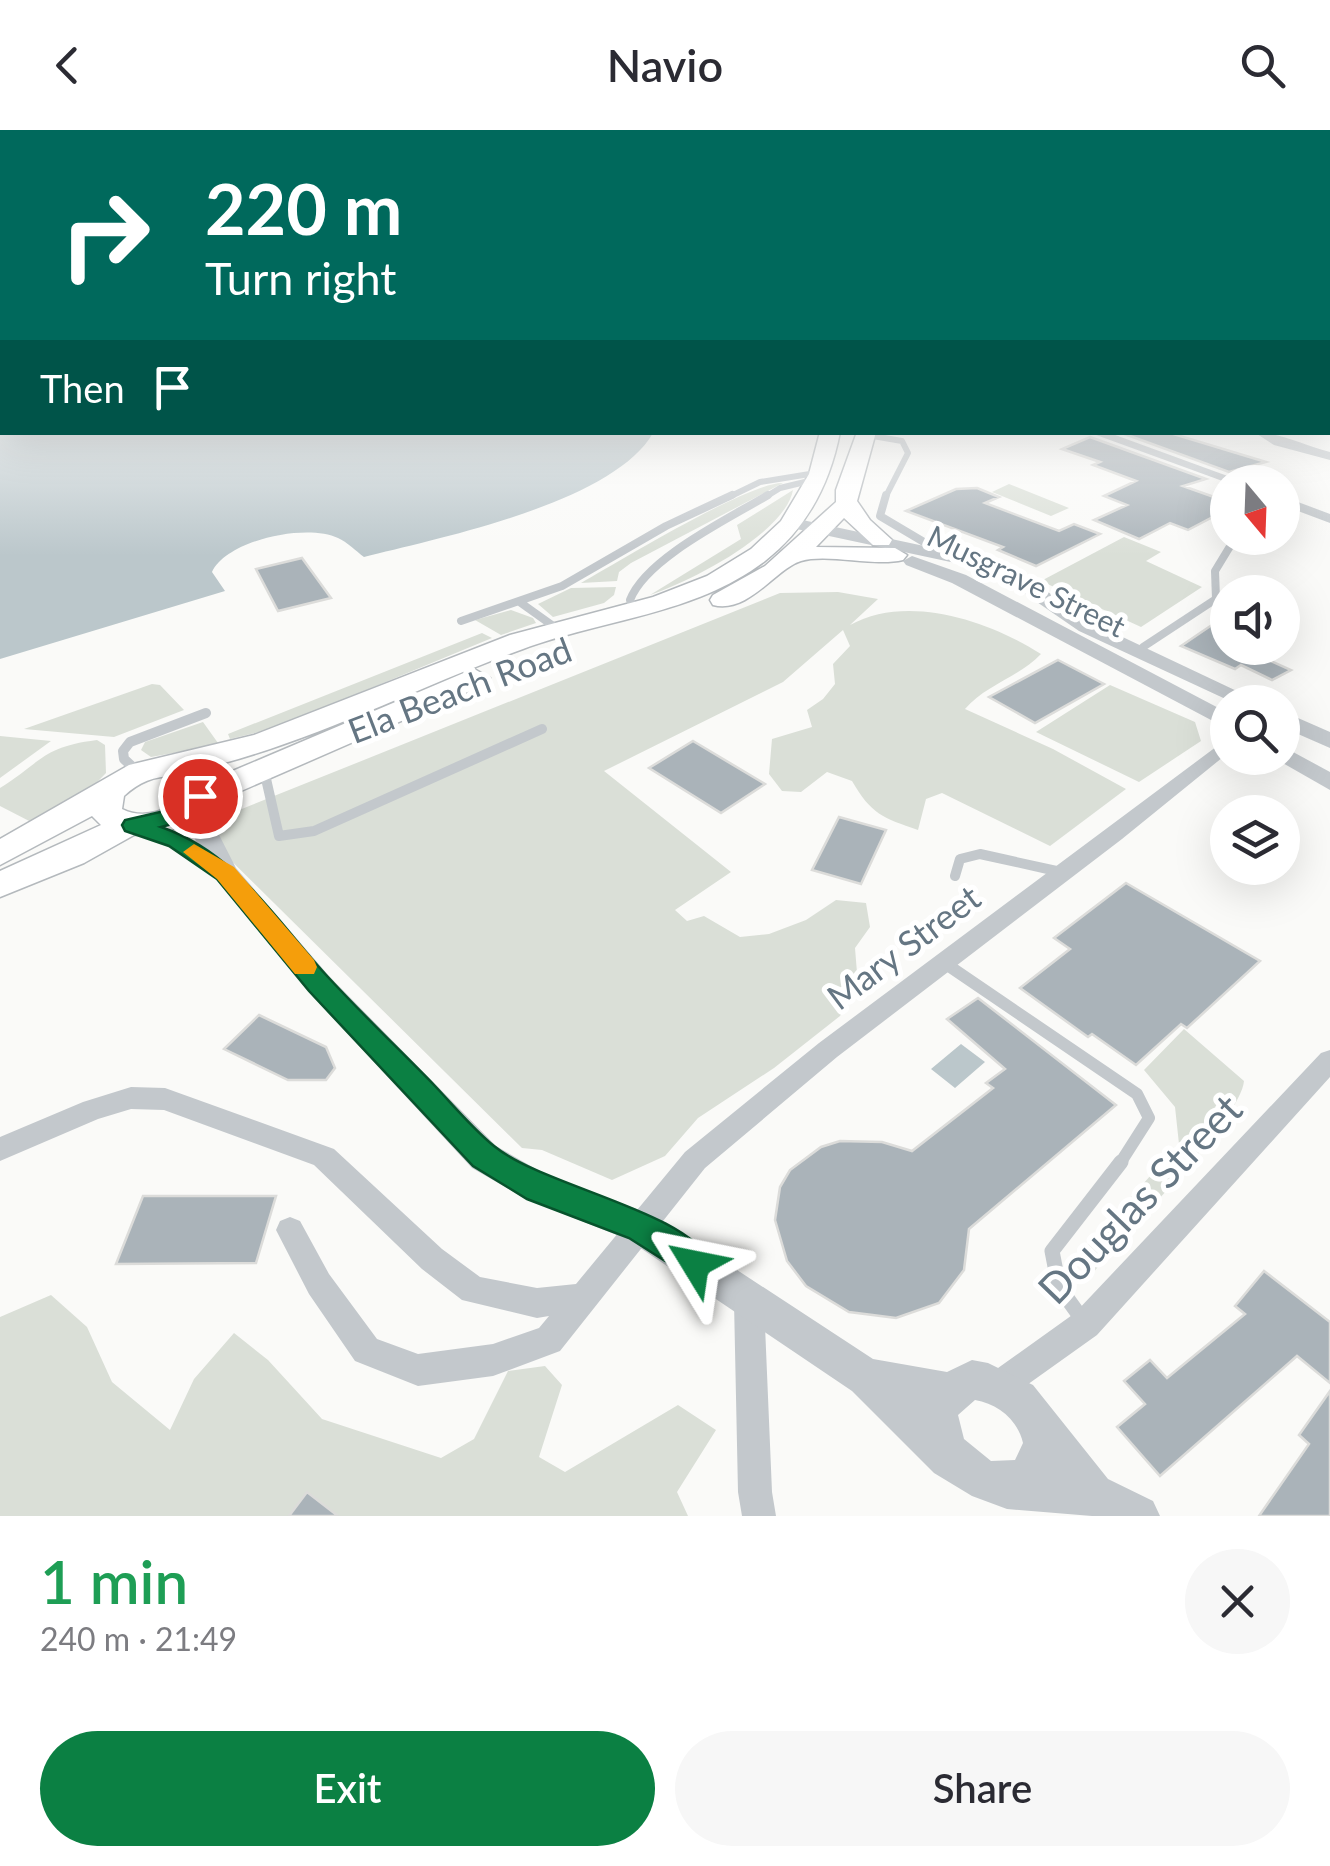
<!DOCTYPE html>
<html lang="en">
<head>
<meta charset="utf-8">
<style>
	body { margin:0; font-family:Lato,sans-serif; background:#f7f7f7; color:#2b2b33; height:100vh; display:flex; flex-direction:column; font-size:38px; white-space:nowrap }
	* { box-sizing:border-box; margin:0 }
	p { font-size:32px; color:#7c7c81 }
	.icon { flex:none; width:55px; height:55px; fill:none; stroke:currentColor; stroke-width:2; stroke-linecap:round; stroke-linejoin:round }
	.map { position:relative; height:1386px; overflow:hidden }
	.side { display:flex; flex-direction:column; background:#fff; flex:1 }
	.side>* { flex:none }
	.hud { position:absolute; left:0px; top:0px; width:1330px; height:305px; box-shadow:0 10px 40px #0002; background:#00695c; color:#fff; overflow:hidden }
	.needle { width:65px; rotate:161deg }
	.tools { position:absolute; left:1210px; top:335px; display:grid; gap:20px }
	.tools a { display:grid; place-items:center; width:90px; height:90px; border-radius:50%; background:#fff; box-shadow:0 10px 40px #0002; font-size:50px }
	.pin { position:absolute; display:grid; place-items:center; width:85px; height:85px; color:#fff; margin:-42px; border:5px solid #fff; border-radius:50%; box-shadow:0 2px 10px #0007 }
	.me { position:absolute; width:110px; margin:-55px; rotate:305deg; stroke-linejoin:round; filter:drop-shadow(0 0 8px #0008) }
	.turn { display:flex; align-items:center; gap:35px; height:210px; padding:0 40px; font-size:45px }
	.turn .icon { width:130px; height:130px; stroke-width:2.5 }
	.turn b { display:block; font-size:70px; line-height:85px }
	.then { display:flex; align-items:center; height:95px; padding:0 40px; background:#0003; gap:20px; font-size:38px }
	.round { display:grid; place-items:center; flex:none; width:105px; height:105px; border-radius:52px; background:#f7f7f7 }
	.head { display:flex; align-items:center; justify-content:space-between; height:170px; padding:0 40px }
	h1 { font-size:60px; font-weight:600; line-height:75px; color:#1e9e55 }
	.button { display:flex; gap:20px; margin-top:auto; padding:20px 40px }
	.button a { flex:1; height:115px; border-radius:60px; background:#0b8043; color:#fff; font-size:40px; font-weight:600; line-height:115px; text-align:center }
	.button a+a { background:#f7f7f7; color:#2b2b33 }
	header { display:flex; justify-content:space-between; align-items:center; height:130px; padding:0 40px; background:#fff; font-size:45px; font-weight:600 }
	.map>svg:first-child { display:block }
	.green { fill:#dadfd7 }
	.water { fill:#bbc7cb }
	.building { fill:#aab3b9; stroke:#dcdcda; stroke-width:2.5 }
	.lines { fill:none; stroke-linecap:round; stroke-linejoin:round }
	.trunk-casing { stroke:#b4b9bd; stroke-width:3 }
	.service-far4 { stroke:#c3c8cc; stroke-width:6 }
	.service-far3 { stroke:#c3c8cc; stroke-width:8 }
	.service-far2 { stroke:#c3c8cc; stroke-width:10 }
	.service-far1 { stroke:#c3c8cc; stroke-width:12 }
	.service { stroke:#c3c8cc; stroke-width:15 }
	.minor { fill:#c3c8cc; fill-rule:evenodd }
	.tertiary { fill:#c3c8cc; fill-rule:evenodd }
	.trunk { fill:#fff; fill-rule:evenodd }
	.route { fill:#0b8043; stroke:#07532c; stroke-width:2.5 }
	.slow { fill:#f59e0b }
	.labels { text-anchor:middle; stroke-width:10; stroke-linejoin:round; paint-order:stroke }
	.far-street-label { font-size:30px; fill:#657683; stroke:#fff }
	.street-label { font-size:35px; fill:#657683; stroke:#fff }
	.near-street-label { font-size:42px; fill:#657683; stroke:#fff }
</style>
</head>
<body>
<header><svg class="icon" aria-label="back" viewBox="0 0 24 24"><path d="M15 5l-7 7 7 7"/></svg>Navio<svg class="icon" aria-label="search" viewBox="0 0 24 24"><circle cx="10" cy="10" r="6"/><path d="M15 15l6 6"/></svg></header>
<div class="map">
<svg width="1330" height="1386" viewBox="0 0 1330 1386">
	<rect width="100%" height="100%" fill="#fafaf8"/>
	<path class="green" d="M783 353 631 433 619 442 617 451 581 453C616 433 751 351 783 353Z
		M1009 354 1069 378 1051 386 992 362Z
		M793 360C785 403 692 451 650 465L741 409 737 395Z
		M1124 407 1161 422 1146 431 1202 457 1141 497 1041 451Z
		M616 457 614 465 604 473 553 487 538 474 571 458Z
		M838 462 878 469 850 495C907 463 990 491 1041 524 1019 547 985 555 965 579L1053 619 1126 659 1050 716 942 663 926 669 918 700C883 688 871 684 852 651L827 642 801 662 782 661 769 644 772 609 812 597 807 580 823 569 835 554 833 534 850 516 843 500 783 552 604 641 731 742 675 780 687 791 704 786 740 807 769 804 806 790 836 770 866 773 870 797 855 818 858 855 840 886 774 938 698 988 665 1026 612 1050 542 1020 522 1018 197 697 780 463Z
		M511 480 533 488 536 493 501 505 475 490Z
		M482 503 492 508 272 599 230 609 228 604Z
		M152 554 160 555 184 580 114 607 24 599Z
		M1110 555 1195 592 1201 611 1139 652 1036 602Z
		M203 592 218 613 213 616 151 627 141 620 145 612Z
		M0 606 51 611 0 648Z
		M97 610 105 615 106 643 77 673 35 694 0 676V658C43 631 42 617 97 610Z
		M1184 899 1244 951C1241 989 1123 1105 1094 1142L1078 1135V1126L1179 1014 1175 977 1144 940Z
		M51 1165 87 1197 112 1252 170 1300 194 1249 234 1203 268 1230 322 1289 441 1328 474 1309 508 1241 545 1236 562 1255 539 1327 565 1342 678 1275 716 1300 677 1362 688 1386H0V1187Z"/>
	<path class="water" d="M0 231 2 302 653 303C613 373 439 408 364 427 356 421 347 412 338 408 306 393 227 410 212 442L225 461 0 529Z
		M961 914 985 932 955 958 931 939Z"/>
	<path class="building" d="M1119 302H1167L1266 332 1229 342Z
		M1090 307 1206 349 1183 356 1228 372V379L1188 400 1170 393 1139 409 1094 390 1127 375 1104 366 1136 351 1093 335 1100 332 1062 319Z
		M977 358 999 367 985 373 1059 401 1074 394 1100 404 1036 436 998 420 1003 417 906 381 956 359Z
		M302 428 331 468 278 481 256 439Z
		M1228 484V518H1242L1291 540 1272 550 1241 535 1235 539 1181 516Z
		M1058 530 1104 554 1035 593 989 567Z
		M693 611 765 654 721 683 649 638Z
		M839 687 886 700 861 754 812 740Z
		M1126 753 1260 831 1187 898 1181 894 1136 935 1092 904 1088 907 1020 858 1070 819 1054 808Z
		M978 868 1116 975 969 1099 964 1140 939 1173 896 1188 849 1182 806 1156 787 1131 775 1090 780 1057 790 1040 821 1017 840 1011 882 1012 912 1021 993 958 986 953 1005 939 947 889Z
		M259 885 326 917 335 938 326 950H288L224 919Z
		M143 1066H276L256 1133 116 1134Z
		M1264 1141 1330 1192V1253L1297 1226 1160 1346 1117 1297 1145 1274 1124 1251 1150 1230 1167 1248 1245 1184 1235 1176Z
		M1330 1261V1386H1259L1309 1314 1299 1305Z
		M307 1362 338 1386H289Z"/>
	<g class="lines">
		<defs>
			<path id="trunk" d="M820 302H840C830 354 807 398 765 431 694 485 604 489 523 519 417 557 317 610 209 637L216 648 466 542 476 540 490 548 486 554 209 675 192 692 165 702 134 705 84 733 0 767V741L101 695 92 686 0 735V709L129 635 254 605 510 505 653 467 707 446 751 419 781 391 809 344ZM174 646 186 650 185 664C170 681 144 690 122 679L124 666C139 652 154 646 174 646Z
				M857 302H876L857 371 870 390 892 410 889 415H873L844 388 816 417 895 418 907 425 903 430C874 437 827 423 801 431 775 439 749 484 713 475L710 470 713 465 765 436 836 372V360Z"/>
		</defs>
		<use href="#trunk" class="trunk-casing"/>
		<path class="service-far4" d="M867 305 902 311 908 323 885 368
			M727 368 760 352 822 342
			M764 368 780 358 809 351"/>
		<path class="service-far3" d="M886 365 880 386 944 424
			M521 473 556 498
			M633 478 630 470C646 428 730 388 768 365
			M461 491 562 456 666 396 732 365
			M1143 517 1216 469 1215 441 1229 418"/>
		<path class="service-far2" d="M264 640 279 706 314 701 542 599
			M137 641 124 629 123 621 130 612 206 583
			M955 746 960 729 980 724 1061 742"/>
		<path class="service-far1" d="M946 834 1137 964 1149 988 1119 1035"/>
		<path class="service" d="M1082 1189 1059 1157 1052 1121 1121 1032"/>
		<path class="minor" d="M1088 302H1107L1244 352 1228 353Z
			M1254 302C1279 302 1306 316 1330 322V330L1274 315Z
			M1282 366 1330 384V393L1282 375Z
			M1228 608V623L1122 709 837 927 705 1038 560 1221 493 1246 418 1256 355 1231 309 1164 276 1100 280 1091 290 1087 300 1091 329 1144 377 1209 418 1224 493 1214 539 1198 549 1186 537 1188 462 1170 422 1139 314 1035 164 980 131 979 98 989 0 1031V1007L83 972 131 957 165 958 334 1019 442 1119 480 1147 537 1158 576 1154 685 1022 819 913Z
			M1330 920V947L1097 1205 1013 1265 1002 1270 991 1265 986 1254 991 1243 1075 1183 1321 923Z
			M749 1157 760 1162 764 1172 772 1362 776 1386H742L738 1362 734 1172 738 1162Z"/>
		<path class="tertiary" d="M793 388 971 426 1032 451 1093 493 1260 572H1232L1079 501 1018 459 960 434 787 397 784 393Z
			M912 426 966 445 1228 583V599L952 453 906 435 903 431Z
			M1282 581 1330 602V618L1282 597Z
			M1282 616 1330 642V660L1274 628H1282Z
			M197 663 209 671 214 695 236 738 329 846 496 1016 550 1047 653 1085 873 1229 947 1242 972 1230 988 1233 1033 1255 1108 1349 1153 1371 1160 1386H1092L1007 1379 972 1366 934 1343 852 1261 627 1109 526 1069 472 1038 309 862 214 747 168 716 125 701 121 695 134 687 196 711 188 695 185 671ZM975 1270C998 1274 1018 1290 1023 1313L1015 1330 991 1331 964 1309 958 1285Z"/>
		<use href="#trunk" class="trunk"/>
	</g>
	<linearGradient id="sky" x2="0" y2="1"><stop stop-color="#96bcdc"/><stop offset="0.54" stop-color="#fdfdfc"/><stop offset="1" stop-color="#fdfdfc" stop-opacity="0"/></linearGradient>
	<rect width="1330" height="426" fill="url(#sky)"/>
	<path class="route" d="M200 659 211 666C197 684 182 692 161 697 237 723 276 791 328 847 363 885 400 920 435 956 454 976 473 999 494 1016 544 1057 689 1081 712 1134L707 1146 695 1150 629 1108 527 1069 473 1036 309 861 217 749 169 716 125 701 122 695 125 690 169 680Z"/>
	<path class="slow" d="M194 714 234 737 314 830 317 837 314 844H295L217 749 183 722Z"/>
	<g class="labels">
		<g class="far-street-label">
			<text transform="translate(1026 452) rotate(26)" y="10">Musgrave Street</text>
		</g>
		<g class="street-label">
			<text transform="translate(460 561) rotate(-21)" y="12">Ela Beach Road</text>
			<text transform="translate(904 818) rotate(-37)" y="12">Mary Street</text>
		</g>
		<g class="near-street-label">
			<text transform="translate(1140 1069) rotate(-46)" y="15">Douglas Street</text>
		</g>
	</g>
</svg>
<div class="tools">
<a><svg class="needle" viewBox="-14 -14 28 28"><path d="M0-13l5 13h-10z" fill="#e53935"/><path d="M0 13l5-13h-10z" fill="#7c7c81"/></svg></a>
<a><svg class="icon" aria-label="sound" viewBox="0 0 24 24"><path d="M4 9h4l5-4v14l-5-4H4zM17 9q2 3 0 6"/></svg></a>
<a><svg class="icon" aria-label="search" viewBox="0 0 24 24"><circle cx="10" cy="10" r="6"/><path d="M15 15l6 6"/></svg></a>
<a><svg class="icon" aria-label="layers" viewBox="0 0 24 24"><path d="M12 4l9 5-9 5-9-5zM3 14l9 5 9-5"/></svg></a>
</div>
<div class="pin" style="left:200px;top:666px;background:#d93025"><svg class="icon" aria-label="arrive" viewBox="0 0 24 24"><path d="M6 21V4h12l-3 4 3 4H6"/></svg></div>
<svg class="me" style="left:695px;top:1134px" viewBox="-20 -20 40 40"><path d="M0-17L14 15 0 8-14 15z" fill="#0b8043" stroke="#fff" stroke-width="4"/></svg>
<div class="hud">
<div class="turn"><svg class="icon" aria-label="right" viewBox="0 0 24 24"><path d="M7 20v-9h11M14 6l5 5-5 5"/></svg><div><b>220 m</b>Turn right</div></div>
<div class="then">Then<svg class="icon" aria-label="arrive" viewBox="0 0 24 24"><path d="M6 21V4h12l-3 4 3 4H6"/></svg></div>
</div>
</div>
<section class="side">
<div class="head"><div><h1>1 min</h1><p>240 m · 21:49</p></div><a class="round"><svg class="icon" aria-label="close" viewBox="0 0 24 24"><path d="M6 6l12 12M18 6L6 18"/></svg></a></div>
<div class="button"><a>Exit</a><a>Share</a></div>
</section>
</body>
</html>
